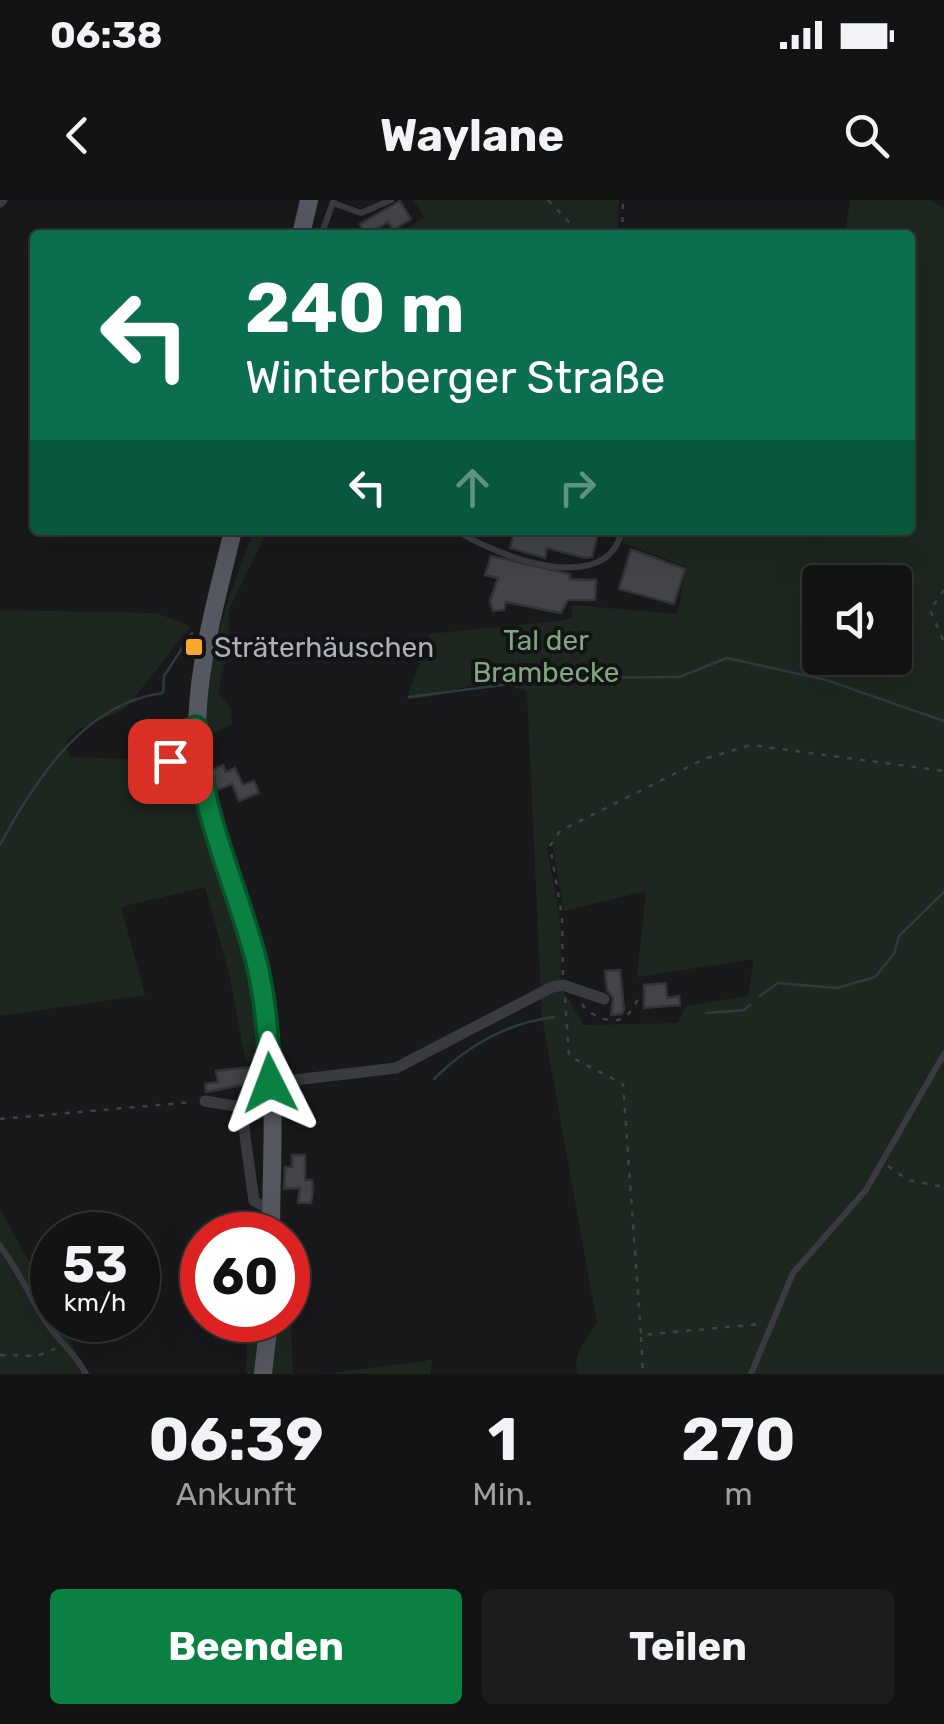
<!DOCTYPE html>
<html lang="de">
<head>
<meta charset="utf-8">
<style>
	body { margin:0; font-family:Rubik,sans-serif; background:#1c1c1d; color:#f1f3f6; height:100vh; display:flex; flex-direction:column; font-size:38px; white-space:nowrap }
	* { box-sizing:border-box; margin:0 }
	p { font-size:32px; color:#9d9ea0 }
	.icon { flex:none; width:55px; height:55px; fill:none; stroke:currentColor; stroke-width:2; stroke-linecap:round; stroke-linejoin:round }
	.map { position:relative; height:1174px; overflow:hidden }
	.panel { display:flex; flex-direction:column; background:#131314; flex:1 }
	.panel>* { flex:none }
	.banner { position:absolute; left:30px; top:30px; width:885px; height:305px; border-radius:10px; box-shadow:0 10px 40px #0002,0 0 0 2px #323234; background:#0b6e4f; color:#fff; overflow:hidden }
	.tools { position:absolute; left:802px; top:365px; display:grid; gap:20px }
	.tools a { display:grid; place-items:center; width:110px; height:110px; border-radius:10px; background:#131314; box-shadow:0 10px 40px #0002,0 0 0 2px #323234; font-size:50px }
	.speed { position:absolute; left:30px; top:1012px; display:flex; gap:20px; font-size:50px; font-weight:700; text-align:center }
	.speed>* { display:grid; place-content:center; width:130px; height:130px; border-radius:50%; background:#131314; box-shadow:0 10px 40px #0002,0 0 0 2px #323234; line-height:1 }
	.speed small { font-size:25px; font-weight:400 }
	.speed .limit { border:15px solid #d22; background:#fff; color:#111 }
	.pin { position:absolute; display:grid; place-items:center; width:85px; height:85px; color:#fff; margin:-42px; border-radius:20px; box-shadow:0 5px 15px #0006 }
	.me { position:absolute; width:110px; margin:-55px; rotate:357deg; stroke-linejoin:round; filter:drop-shadow(0 0 8px #0008) }
	.turn { display:flex; align-items:center; gap:35px; height:210px; padding:0 50px; font-size:45px }
	.turn .icon { width:130px; height:130px; stroke-width:2.5 }
	.turn b { display:block; font-size:70px; line-height:85px }
	.lanes { display:flex; align-items:center; height:95px; padding:0 50px; background:#0003; justify-content:center; gap:50px; direction:ltr }
	.lanes .off { opacity:.35 }
	.eta { display:flex; justify-content:space-evenly; align-items:center; height:170px; text-align:center }
	.eta b { font-size:60px; font-weight:700; line-height:70px }
	.action { display:flex; gap:20px; margin-top:auto; padding:20px 50px }
	.action a { flex:1; height:115px; border-radius:10px; background:#0b8043; color:#fff; font-size:40px; font-weight:700; line-height:115px; text-align:center }
	.action a+a { background:#1c1c1d; color:#f1f3f6 }
	.status { display:flex; justify-content:space-between; align-items:center; height:70px; padding:0 50px; background:#131314; direction:ltr }
	.status svg { height:28px; fill:currentColor }
	header { display:flex; justify-content:space-between; align-items:center; height:130px; padding:0 50px; background:#131314; font-size:45px; font-weight:700 }
	.map>svg:first-child { display:block }
	.green { fill:#1e271f; fill-rule:evenodd }
	.lines { fill:none; stroke-linecap:round; stroke-linejoin:round }
	.stream { stroke:#2d3a40; stroke-width:2.5 }
	.building { fill:#434448; stroke:#333337; stroke-width:2.5 }
	.path { stroke:#3f4247; stroke-width:2.5; stroke-dasharray:5 8; stroke-linecap:butt }
	.lane { stroke:#393b40; stroke-width:6 }
	.street { stroke:#393b40; stroke-width:11 }
	.primary { stroke:#555860; stroke-width:18 }
	.route-casing { stroke:#07532c; stroke-width:25 }
	.route { stroke:#0b8043; stroke-width:18 }
	.poi-dot { fill:#fda62f; stroke:#141416; stroke-width:4 }
	.labels { text-anchor:middle; stroke-width:8; stroke-linejoin:round; paint-order:stroke }
	.park-label { font-size:28px; fill:#81a780; stroke:#141416 }
	.poi-label { font-size:28px; fill:#aab1bb; stroke:#141416; text-anchor:start }
</style>
</head>
<body>
<div class="status"><b>06:38</b><svg viewBox="0 0 49 12"><path d="M0 12V9h3v3zM5 12V6h3v6zM10 12V3h3v9zM15 12V0h3v12zM26 1h20v11H26zM47 4h2v5h-2z"/></svg></div>
<header><svg class="icon" aria-label="back" viewBox="0 0 24 24"><path d="M15 5l-7 7 7 7"/></svg>Waylane<svg class="icon" aria-label="search" viewBox="0 0 24 24"><circle cx="10" cy="10" r="6"/><path d="M15 15l6 6"/></svg></header>
<div class="map">
<svg width="944" height="1174" viewBox="0 0 944 1174">
	<rect width="100%" height="100%" fill="#19191b"/>
	<path class="green" d="M413 0H619L618 35H399L424 17Z
		M850 0H930L944 8V1174H577C573 1152 586 1141 597 1123L542 817 527 492C476 469 454 499 407 499L429 434 558 421 572 418V405L677 414 686 367 621 342V330H910V35H845ZM820 382H895V458H820ZM551 639 564 711 646 691 637 777 754 759 748 796 686 806 678 823 584 825 561 787 560 718 547 648Z
		M255 330H268L229 409V444L218 493 231 508 232 524 206 538C207 458 224 403 255 330Z
		M0 410 156 413 191 426 126 508 76 531 65 543 70 557 126 559 138 584 189 569 200 620 239 730 263 859 246 862 229 773 205 687 121 707 145 795 0 816Z
		M0 1009 52 1103V1120H61L86 1174H0Z
		M287 1022 293 1174H246L247 1120H288V1035H248V1024Z
		M432 1160 430 1174H321Z"/>
	<g class="lines">
		<path class="stream" d="M409 497 557 478 679 477 727 458 826 480 944 521
			M0 645C35 580 84 503 163 493L164 476 192 433
			M760 796 778 783 837 788 875 777 894 754 899 736 944 692
			M706 813 744 810 750 805
			M434 879C467 846 507 823 554 817"/>
	</g>
	<path class="building" d="M400 1 411 19 393 30 388 22 366 35 360 24Z
		M515 330H599L592 357 585 358 547 348 545 358 510 348Z
		M631 349 685 369 674 404 619 389Z
		M491 356 570 374V379L596 380 595 400H568L561 413 506 402 504 410 493 411 490 401 498 378 485 375Z
		M223 565 226 572 235 568 243 585 254 581 259 593 239 601 232 584 217 590 212 570Z
		M620 770 624 809 622 814 611 815 613 798 607 790 605 771Z
		M666 783 667 798 679 796 680 805 644 808V785Z
		M251 867 253 883 206 892 205 884 218 882 216 871Z
		M292 955H305V980H312L313 989 311 1003H298L300 988 284 989 285 967H292Z"/>
	<g class="lines">
		<path class="path" d="M548 0 581 35
			M622 35 623 0
			M944 390 930 410 944 442
			M563 775 562 716 550 646 560 631 704 559 751 545 944 571
			M565 798 569 856 623 884 641 1135 761 1124
			M582 804C589 816 615 827 627 815 633 810 636 800 642 795
			M0 919 193 902
			M888 966 908 980 944 987
			M641 1137 643 1174
			M0 1155 37 1156 57 1148"/>
		<path class="lane" d="M333 3 361 13 391 0
			M321 35 334 0
			M456 330C494 355 607 400 622 330
			M170 561 180 554 182 533 195 527
			M0 1046C21 1073 32 1103 51 1129 63 1145 77 1156 86 1174
			M751 1174 793 1073 866 990 944 854"/>
		<path class="street" d="M0 2 2 0
			M270 883 396 868 552 787 563 785 604 799
			M205 901 235 906 242 914 254 1001 271 1010"/>
		<path class="primary" d="M301 35 309 0
			M233 330C216 403 192 480 198 556 204 635 244 707 261 783 279 863 271 953 271 1035
			M263 1174 269 1120"/>
	</g>
	<g class="lines">
		<defs>
			<path id="route" d="M170 561 180 554 182 533 196 527C199 610 235 680 256 760 266 800 269 841 270 883"/>
		</defs>
		<use href="#route" class="route-casing"/>
		<use href="#route" class="route"/>
	</g>
	<rect class="poi-dot" x="184" y="437" width="20" height="20" rx="5"/>
	<g class="labels">
		<g class="park-label">
			<text x="546" y="450">Tal der<tspan x="546" dy="32">Brambecke</tspan></text>
		</g>
		<g class="poi-label">
			<text x="214" y="457">Sträterhäuschen</text>
		</g>
	</g>
</svg>
<div class="tools">
<a><svg class="icon" aria-label="sound" viewBox="0 0 24 24"><path d="M4 9h4l5-4v14l-5-4H4zM17 9q2 3 0 6"/></svg></a>
</div>
<div class="speed"><div>53<small>km/h</small></div><div class="limit">60</div></div>
<div class="pin" style="left:170px;top:561px;background:#d93025"><svg class="icon" aria-label="arrive" viewBox="0 0 24 24"><path d="M6 21V4h12l-3 4 3 4H6"/></svg></div>
<svg class="me" style="left:270px;top:883px" viewBox="-20 -20 40 40"><path d="M0-17L14 15 0 8-14 15z" fill="#0b8043" stroke="#fff" stroke-width="4"/></svg>
<div class="banner">
<div class="turn"><svg class="icon" aria-label="left" viewBox="0 0 24 24"><path d="M17 20v-9H6M10 6l-5 5 5 5"/></svg><div><b>240 m</b>Winterberger Straße</div></div>
<div class="lanes"><svg class="icon" aria-label="left" viewBox="0 0 24 24"><path d="M17 20v-9H6M10 6l-5 5 5 5"/></svg><svg class="icon off" aria-label="ahead" viewBox="0 0 24 24"><path d="M12 20V5M6 11l6-6 6 6"/></svg><svg class="icon off" aria-label="right" viewBox="0 0 24 24"><path d="M7 20v-9h11M14 6l5 5-5 5"/></svg></div>
</div>
</div>
<section class="panel">
<div class="eta">
<div><b>06:39</b><p>Ankunft</p></div>
<div><b>1</b><p>Min.</p></div>
<div><b>270</b><p>m</p></div>
</div>
<div class="action"><a>Beenden</a><a>Teilen</a></div>
</section>
</body>
</html>
